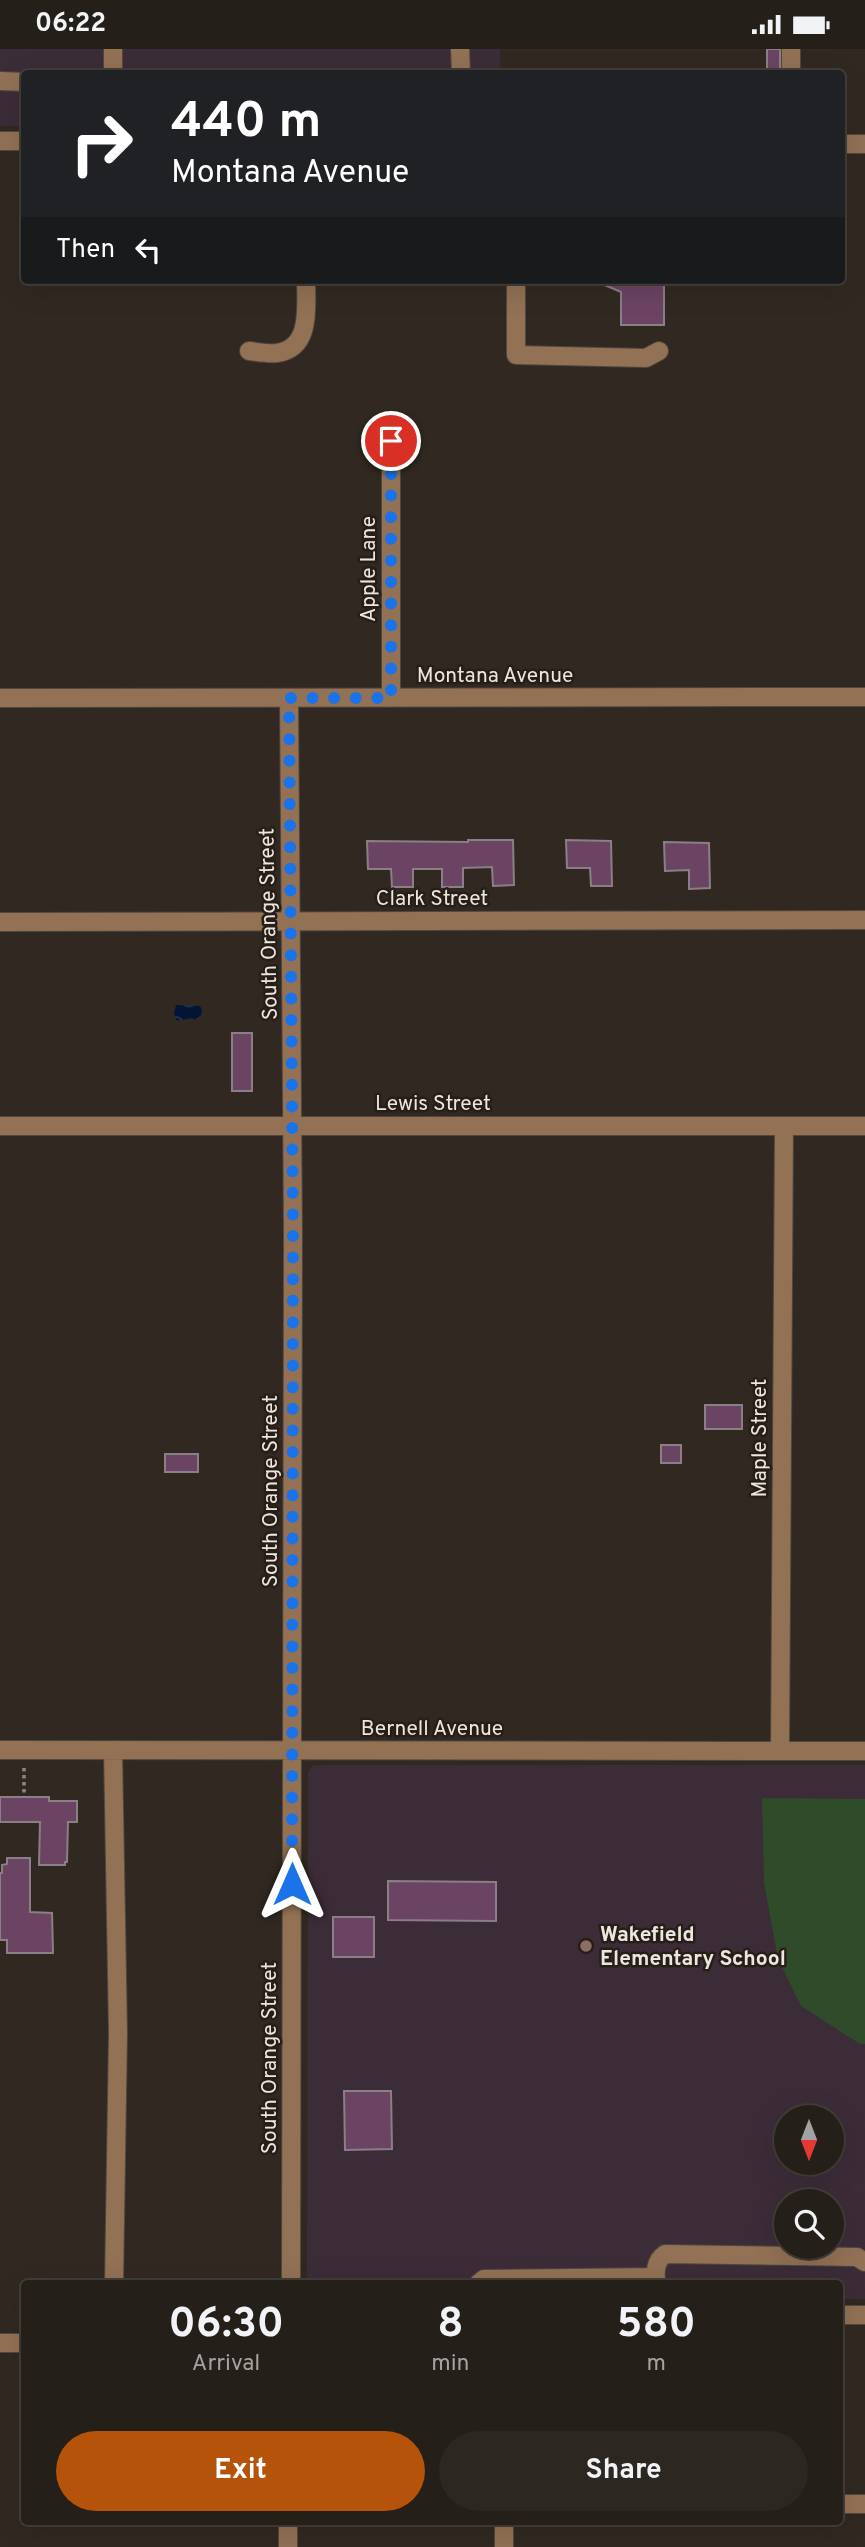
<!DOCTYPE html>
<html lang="en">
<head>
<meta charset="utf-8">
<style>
	body { margin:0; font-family:Overpass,sans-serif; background:#2d2722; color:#f1f3f6; height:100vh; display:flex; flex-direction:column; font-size:26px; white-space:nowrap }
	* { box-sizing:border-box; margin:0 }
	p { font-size:23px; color:#a3a2a2 }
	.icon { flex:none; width:38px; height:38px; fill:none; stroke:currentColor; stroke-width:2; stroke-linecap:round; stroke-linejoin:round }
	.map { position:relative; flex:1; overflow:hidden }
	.sheet { position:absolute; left:21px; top:2231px; width:822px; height:245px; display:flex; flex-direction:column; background:#251f19; border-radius:7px; box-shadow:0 7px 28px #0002,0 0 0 2px #423d38 }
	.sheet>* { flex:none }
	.banner { position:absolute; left:21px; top:21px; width:824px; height:214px; border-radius:7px; box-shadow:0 7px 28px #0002,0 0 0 2px #423d38; background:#202124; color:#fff; overflow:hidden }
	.needle { width:46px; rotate:180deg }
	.fabs { position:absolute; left:774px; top:2056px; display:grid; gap:14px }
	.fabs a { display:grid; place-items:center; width:70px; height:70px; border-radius:50%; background:#251f19; box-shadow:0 7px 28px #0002,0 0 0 2px #423d38; font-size:35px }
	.pin { position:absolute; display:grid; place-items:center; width:60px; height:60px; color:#fff; margin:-30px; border:4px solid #fff; border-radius:50%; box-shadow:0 2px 7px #0007 }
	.me { position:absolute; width:77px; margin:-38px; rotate:0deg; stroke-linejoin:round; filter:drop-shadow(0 0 5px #0008) }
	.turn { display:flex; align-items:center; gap:24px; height:147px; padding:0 35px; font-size:32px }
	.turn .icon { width:91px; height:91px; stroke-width:2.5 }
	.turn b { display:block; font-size:49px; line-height:60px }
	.then { display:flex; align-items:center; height:66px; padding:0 35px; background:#0003; gap:14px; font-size:26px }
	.eta { display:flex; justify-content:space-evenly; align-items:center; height:119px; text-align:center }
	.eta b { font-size:42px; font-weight:700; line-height:49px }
	.primary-button { display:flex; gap:14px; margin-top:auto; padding:14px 35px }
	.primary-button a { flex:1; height:80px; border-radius:42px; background:#b45309; color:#fff; font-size:28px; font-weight:700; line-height:80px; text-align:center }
	.primary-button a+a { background:#2d2722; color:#f1f3f6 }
	.status { display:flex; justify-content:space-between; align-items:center; height:49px; padding:0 35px; background:#251f19; direction:ltr }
	.status svg { height:19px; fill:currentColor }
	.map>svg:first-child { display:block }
	.education { fill:#3c2c38; fill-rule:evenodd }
	.park { fill:#2f4b2a }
	.water { fill:url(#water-waves) }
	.building { fill:#6b4463; stroke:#8a7e87; stroke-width:2 }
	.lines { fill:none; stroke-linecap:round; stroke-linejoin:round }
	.minor-casing { stroke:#4f4740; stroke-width:20 }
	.path { stroke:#8e8781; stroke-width:3.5; stroke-dasharray:3.5 3.5; stroke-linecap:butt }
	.minor { stroke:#927155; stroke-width:18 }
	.route { stroke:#1a73e8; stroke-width:12; stroke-dasharray:0 21.6 }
	.education-dot { fill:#8d6e63; stroke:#271f17; stroke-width:2.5 }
	.labels { text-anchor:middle; stroke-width:5; stroke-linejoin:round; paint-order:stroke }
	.street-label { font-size:21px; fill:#ece6e1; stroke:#271f17 }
	.poi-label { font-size:21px; font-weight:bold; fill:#ece6e1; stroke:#271f17; text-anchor:start }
</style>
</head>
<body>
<div class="status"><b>06:22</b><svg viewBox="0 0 49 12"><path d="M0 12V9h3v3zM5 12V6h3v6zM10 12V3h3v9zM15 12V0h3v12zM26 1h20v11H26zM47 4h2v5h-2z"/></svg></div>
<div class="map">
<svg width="865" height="2498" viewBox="0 0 865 2498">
	<defs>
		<pattern id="water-waves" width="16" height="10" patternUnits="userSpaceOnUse" patternTransform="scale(1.75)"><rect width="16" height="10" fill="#041435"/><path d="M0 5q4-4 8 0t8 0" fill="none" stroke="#293652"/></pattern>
	</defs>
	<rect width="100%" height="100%" fill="#312921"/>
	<path class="education" d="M0 0H500V24H24V77H0Z
		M317 1716H865V2250H840V2235H307L308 1723 312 1717ZM786 2068H831V2114H786ZM786 2152H831V2198H786Z"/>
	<path class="park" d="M762 1749 865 1750V1995H860L801 1957 778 1910 764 1834Z"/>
	<path class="water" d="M176 956 200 957 202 961 201 967 196 971C188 967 184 973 176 971L174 965Z"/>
	<path class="building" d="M767 0H780V24H767Z
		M593 231H664V276H621V243Z
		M468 791H513L514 836 493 837 492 818 463 819V838H442V820H413V838H392L391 820H368L367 792 468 793Z
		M566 791 611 792 612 837H591L590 819H567Z
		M664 793 709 794 710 839 689 840V821L665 822Z
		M232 984H252V1042H232Z
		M705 1356H742V1380H705Z
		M661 1396H681V1414H661Z
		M165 1405H198V1423H165Z
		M0 1748H49V1752H77V1773H68L67 1813H65V1816H39L40 1773H0Z
		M7 1809H30V1863L52 1864 53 1904H7V1891H0V1824H2V1816L7 1815Z
		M388 1832 496 1833V1872L388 1871Z
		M333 1868H374V1908H333Z
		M344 2042H391L392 2100 345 2101Z"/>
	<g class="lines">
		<defs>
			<path id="minor" d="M113 0V24
				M460 0 461 24
				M791 0V24
				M0 32 24 33
				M0 92H24
				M842 95H865
				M516 231V306L646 309 659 302
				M249 302C258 303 268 305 277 304 312 299 306 258 306 231
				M391 392V649
				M0 649 865 648
				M289 649 293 1184 291 2235
				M0 873 865 871
				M0 1077H865
				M0 1701 865 1702
				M113 1701 118 1984 114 2235
				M780 1702 784 1077
				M478 2235 484 2230 656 2228
				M656 2235C655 2223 655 2212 665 2205L857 2208 865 2213
				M840 2266H865
				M0 2294H24
				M840 2455H865
				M288 2498V2473
				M504 2498V2473"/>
		</defs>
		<use href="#minor" class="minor-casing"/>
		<path class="path" d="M24 1719V1748"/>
		<use href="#minor" class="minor"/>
	</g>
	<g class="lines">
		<path class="route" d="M292 1835 293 1184 289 649H391V392"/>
	</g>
	<circle class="education-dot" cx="586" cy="1897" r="7"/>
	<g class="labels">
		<g class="street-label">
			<text transform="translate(368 520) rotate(-90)" y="7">Apple Lane</text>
			<text x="495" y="633">Montana Avenue</text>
			<text x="432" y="856">Clark Street</text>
			<text transform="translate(268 875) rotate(-91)" y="7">South Orange Street</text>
			<text x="433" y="1061">Lewis Street</text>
			<text transform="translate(759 1389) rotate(-90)" y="7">Maple Street</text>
			<text transform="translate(270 1442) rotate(-90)" y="7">South Orange Street</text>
			<text x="432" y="1686">Bernell Avenue</text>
			<text transform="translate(269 2009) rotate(-90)" y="7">South Orange Street</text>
		</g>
		<g class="poi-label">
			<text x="600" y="1892">Wakefield<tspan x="600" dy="24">Elementary School</tspan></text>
		</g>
	</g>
</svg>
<div class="fabs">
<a><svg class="needle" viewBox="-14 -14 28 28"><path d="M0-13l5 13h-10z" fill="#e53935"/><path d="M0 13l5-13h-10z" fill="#a3a2a2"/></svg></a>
<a><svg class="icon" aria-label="search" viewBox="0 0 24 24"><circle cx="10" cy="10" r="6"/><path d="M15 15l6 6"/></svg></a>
</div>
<div class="pin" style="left:391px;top:392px;background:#d93025"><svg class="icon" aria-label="arrive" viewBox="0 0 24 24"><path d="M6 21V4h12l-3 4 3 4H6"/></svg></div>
<svg class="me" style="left:292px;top:1835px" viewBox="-20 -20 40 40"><path d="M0-17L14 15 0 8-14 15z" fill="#1a73e8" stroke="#fff" stroke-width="4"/></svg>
<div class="banner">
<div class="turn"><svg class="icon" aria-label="right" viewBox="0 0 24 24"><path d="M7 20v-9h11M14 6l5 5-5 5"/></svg><div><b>440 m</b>Montana Avenue</div></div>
<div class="then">Then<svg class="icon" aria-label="left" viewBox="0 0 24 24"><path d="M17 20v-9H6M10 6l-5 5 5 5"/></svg></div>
</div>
<section class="sheet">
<div class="eta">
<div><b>06:30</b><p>Arrival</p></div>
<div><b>8</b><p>min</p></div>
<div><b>580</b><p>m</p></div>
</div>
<div class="primary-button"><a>Exit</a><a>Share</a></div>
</section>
</div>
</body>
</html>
